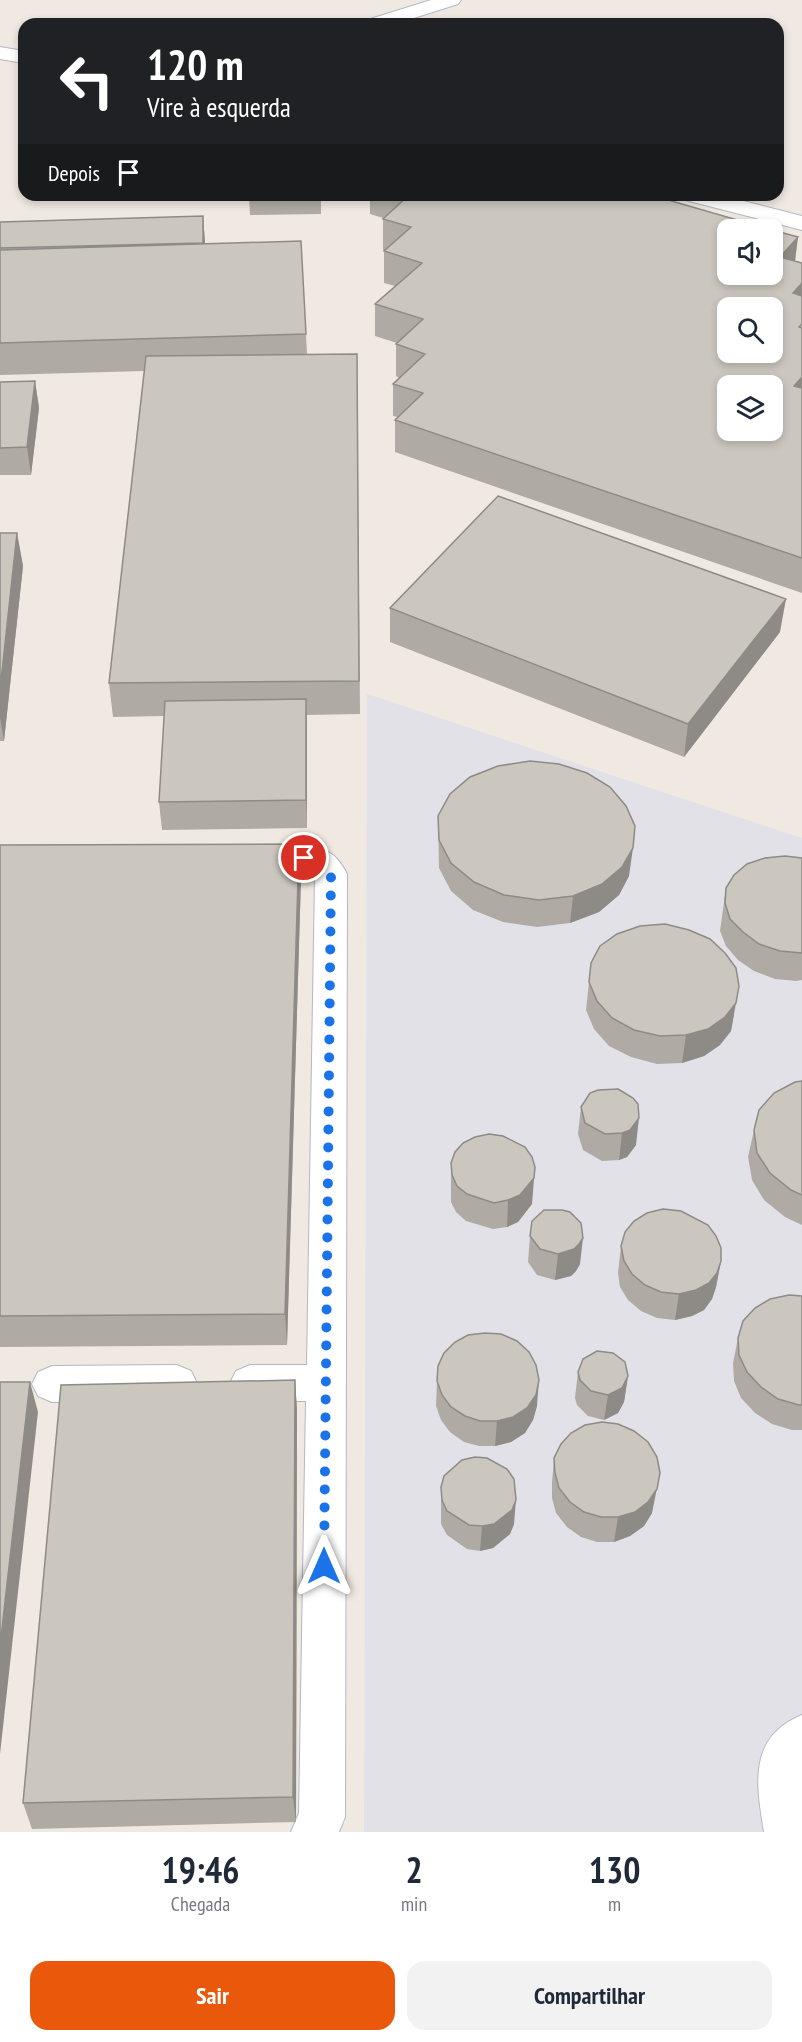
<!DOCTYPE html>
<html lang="pt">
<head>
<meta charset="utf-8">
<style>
	body { margin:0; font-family:"PT Sans Narrow",sans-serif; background:#f2f2f3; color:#1f2937; height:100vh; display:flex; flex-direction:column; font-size:22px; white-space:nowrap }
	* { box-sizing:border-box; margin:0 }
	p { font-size:20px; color:#747a83 }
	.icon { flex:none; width:33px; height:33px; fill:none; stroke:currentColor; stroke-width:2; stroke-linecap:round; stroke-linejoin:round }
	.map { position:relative; height:1832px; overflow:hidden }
	.sheet { display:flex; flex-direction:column; background:#fff; flex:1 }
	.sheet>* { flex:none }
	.hud { position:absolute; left:18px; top:18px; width:766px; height:183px; border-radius:18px; box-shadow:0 3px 9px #0003; background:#202124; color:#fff; overflow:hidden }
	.controls { position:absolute; left:717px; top:219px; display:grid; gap:12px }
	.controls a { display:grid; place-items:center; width:66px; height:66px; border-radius:12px; background:#fff; box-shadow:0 3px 9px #0003; font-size:30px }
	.pin { position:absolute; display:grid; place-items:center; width:51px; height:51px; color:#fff; margin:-26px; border:3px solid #fff; border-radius:50%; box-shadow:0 2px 6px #0007 }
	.me { position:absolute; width:66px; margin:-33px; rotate:0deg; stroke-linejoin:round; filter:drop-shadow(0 0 4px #0008) }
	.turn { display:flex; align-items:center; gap:21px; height:126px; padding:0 30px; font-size:27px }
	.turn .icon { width:78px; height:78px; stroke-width:2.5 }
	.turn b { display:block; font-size:42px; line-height:51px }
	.then { display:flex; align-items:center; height:57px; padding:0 30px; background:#0003; gap:12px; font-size:22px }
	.eta { display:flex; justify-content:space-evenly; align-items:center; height:102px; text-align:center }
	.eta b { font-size:36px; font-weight:800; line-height:42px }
	.cta { display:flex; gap:12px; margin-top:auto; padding:12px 30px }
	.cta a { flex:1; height:69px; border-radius:18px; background:#ea580c; color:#fff; font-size:24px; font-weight:800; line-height:69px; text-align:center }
	.cta a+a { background:#f2f2f3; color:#1f2937 }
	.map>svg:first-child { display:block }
	.industrial { fill:#e3e1e8 }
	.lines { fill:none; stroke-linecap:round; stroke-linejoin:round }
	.minor-casing { stroke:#b4b7c1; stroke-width:2 }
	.minor { fill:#fff; fill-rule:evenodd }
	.wall { fill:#afaba4 }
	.shaded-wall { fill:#8e8b86 }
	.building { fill:#cbc7bf; stroke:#8e8b86; stroke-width:1.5; fill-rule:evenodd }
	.route { stroke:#1a73e8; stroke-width:10; stroke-dasharray:0 18 }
</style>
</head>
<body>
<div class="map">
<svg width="802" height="1832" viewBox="0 0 802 1832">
	<rect width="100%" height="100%" fill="#efe9e1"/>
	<path class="industrial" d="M367 694 802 838V1832H364Z"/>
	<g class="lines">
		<defs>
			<path id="minor" d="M431 0H461L458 4 395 24H364L367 20Z
				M0 47 24 51V63L0 59Z
				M682 195H720L802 216V230L685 200Z
				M254 847C276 847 314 842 333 855 339 860 344 868 347 874L345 1817 339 1832H291L299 1813 306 1401H250L236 1395 230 1383 236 1371 250 1365H307L315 877 310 871 304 869H254L243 866 238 858 243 850Z
				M177 1365 191 1371 197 1383 191 1395 177 1401 52 1402 38 1396 32 1384 38 1372 52 1366Z
				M802 1715V1832H764C756 1784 748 1737 802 1715Z"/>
		</defs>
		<use href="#minor" class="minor-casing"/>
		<use href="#minor" class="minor"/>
	</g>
	<path class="wall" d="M249 195H321V214L250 215Z
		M370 195H651L798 237 795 261 802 263V593L395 452V420L398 417 393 416V384L399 378 396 376V344L397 343 375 336V304L395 286 384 283V251L385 250H383V218L370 214Z
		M203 216 205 244 306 334 307 354H357L360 714 306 715 307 828 162 830 159 802 164 716 113 717 109 683 144 371 0 375V222Z
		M35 381 39 408 31 475H0V382Z
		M0 533H17L23 566 4 741H0Z
		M390 608 780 632 684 757 390 642Z
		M438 816 629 876 619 895 599 912 570 923 537 927 503 922 473 910 451 891 439 868Z
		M299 844 301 878 287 1345 0 1347V845Z
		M802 858V980L796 981 775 979 754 971 738 960 726 946 720 931 726 888Z
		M591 963 734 1014 731 1031 720 1045 704 1056 682 1063 657 1064 631 1057 609 1046 594 1029 586 1010Z
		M802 1081V1225L785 1217 764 1200 752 1180 748 1157 754 1130Z
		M598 1090 636 1145 627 1157 619 1160 602 1161 583 1150 578 1134 581 1107Z
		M451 1163 532 1204 518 1222 507 1227 493 1229 466 1221 456 1212 451 1202Z
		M530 1236 580 1264 576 1271 571 1276 555 1280 537 1275 528 1262Z
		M621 1246 721 1261 716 1287 712 1299 704 1310 692 1316 675 1320 657 1318 641 1311 628 1300 620 1287 618 1273Z
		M802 1296V1430H792L772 1424 755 1413 741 1398 734 1381 733 1363 738 1338Z
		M578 1372 628 1376 624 1402 618 1413 604 1420 588 1416 577 1405 575 1398Z
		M295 1380 297 1410 296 1822 32 1829 23 1803Z
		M437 1381 537 1406 533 1420 525 1433 511 1442 495 1446H479L464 1442 450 1432 441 1420 436 1406Z
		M554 1458 652 1513 644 1526 630 1536 614 1542H597L581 1537 567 1527 556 1513 552 1498V1483Z
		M441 1487 514 1524 510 1534 493 1548 480 1551 467 1549 447 1535 441 1524Z"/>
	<path class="shaded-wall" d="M203 216 205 242V269L203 243Z
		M798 237 794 268 780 257Z
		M802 283V309L793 293Z
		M802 377V403L794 386Z
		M35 381 39 408 31 475 27 447Z
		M17 533 23 566 4 741 0 718V690Z
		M786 599 780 632 684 757 688 724Z
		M306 699 307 727V828L306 800Z
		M299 844 301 878 287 1345 285 1314Z
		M633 848 629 876 619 895 599 912 570 923 573 896Z
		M739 986 731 1031 720 1045 704 1056 682 1063 686 1035Z
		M639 1118 636 1145 627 1157 619 1160 622 1133Z
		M535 1167 532 1204 518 1222 507 1227 508 1200Z
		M583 1238 580 1264 576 1271 571 1276 555 1280 558 1254Z
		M721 1261 716 1287 712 1299 704 1310 692 1316 675 1320 679 1294Z
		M628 1376 624 1402 618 1413 604 1420 608 1395Z
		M295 1380 297 1410 296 1822 293 1797Z
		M539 1380 537 1406 533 1420 525 1433 511 1442 495 1446 497 1421Z
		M30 1382 38 1412 0 1754V1646Z
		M660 1473 652 1513 644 1526 630 1536 614 1542 618 1517Z
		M516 1500 514 1524 510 1534 493 1548 480 1551 482 1526Z"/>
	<path class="building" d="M249 195H320L249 196Z
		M409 195H651L772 230H728V274H772V230L798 237 780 257 802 263V283L793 293 802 296V324L799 327 802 328V377L794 386 802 388V558L395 420 423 393 393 384 425 354 396 344 423 319 375 304 422 263 384 251 411 227 383 219ZM728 308H772V352H728ZM728 386H772V430H728Z
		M203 216V243L0 248V222Z
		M301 241 306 334 0 343V250Z
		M357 354 359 681 109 683 146 356Z
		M35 381 27 447 0 448V382Z
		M498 496 786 599 688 724 390 608Z
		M0 533H17L0 690Z
		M306 699V800L159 802 165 701Z
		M530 761 559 764 587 773 610 787 626 806 635 826 633 848 622 867 602 884 573 896 539 900 504 895 474 882 451 863 439 840 438 816 450 794 470 777 498 766Z
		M299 844 285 1314 0 1316V845Z
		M785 856 802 858V953L780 951 759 944 743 932 730 919 725 903 726 888 734 875 747 864 765 858Z
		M665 924 689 930 710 939 725 953 736 968 739 986 736 1003 725 1017 708 1029 686 1035 660 1036 634 1030 612 1018 597 1001 589 982 591 963 600 946 617 934 640 926Z
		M802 1081V1195L791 1190 770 1173 757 1153 754 1130 759 1110 774 1093 795 1082Z
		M618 1089 633 1098 638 1104 639 1118 630 1130 622 1133 605 1134 585 1123 581 1107 590 1093 598 1090Z
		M489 1134 503 1136 525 1147 532 1157 535 1167 534 1178 520 1195 508 1200 494 1203 467 1194 457 1186 452 1175 451 1163 455 1152 463 1143 475 1137Z
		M663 1209 681 1211 708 1225 716 1236 721 1248V1261L717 1273 709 1283 696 1290 679 1294 661 1292 645 1285 632 1274 624 1261 621 1246 625 1232 634 1221 647 1213Z
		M544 1210H562L570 1212 581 1223 583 1238 579 1244 574 1249 558 1254 540 1249 530 1236 532 1221Z
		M789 1295 802 1296V1405H799L778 1399 761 1387 747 1372 739 1355 738 1338 743 1321 755 1308 770 1299Z
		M485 1333 501 1334 517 1341 529 1352 536 1365 539 1380 536 1395 527 1408 513 1417 497 1421H480L465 1416 451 1407 442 1395 437 1381 438 1366 444 1353 455 1342 468 1335Z
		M597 1351 613 1353 625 1362 628 1376 622 1388 608 1395 591 1391 580 1380 578 1372 583 1359Z
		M295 1380 293 1797 23 1803 61 1385Z
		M0 1382H30L0 1646Z
		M602 1422 618 1424 634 1431 648 1442 657 1457 660 1473 657 1489 648 1502 635 1512 618 1517H601L584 1512 570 1502 559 1488 555 1473 554 1458 561 1444 571 1433 585 1425Z
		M475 1457 487 1458 507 1469 514 1479 516 1500 512 1510 494 1524 482 1526 469 1525 447 1511 442 1500 441 1487 444 1476 462 1460Z"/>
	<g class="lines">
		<path class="route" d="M304 858 321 863 331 874 324 1566"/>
	</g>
</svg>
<div class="controls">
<a><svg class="icon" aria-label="sound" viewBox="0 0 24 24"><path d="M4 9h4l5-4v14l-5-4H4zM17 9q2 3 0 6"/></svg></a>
<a><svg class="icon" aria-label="search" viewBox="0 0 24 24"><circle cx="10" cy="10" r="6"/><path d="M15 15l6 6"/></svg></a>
<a><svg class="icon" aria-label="layers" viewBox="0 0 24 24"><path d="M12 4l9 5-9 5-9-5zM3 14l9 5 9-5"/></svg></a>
</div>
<div class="pin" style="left:304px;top:858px;background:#d93025"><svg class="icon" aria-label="arrive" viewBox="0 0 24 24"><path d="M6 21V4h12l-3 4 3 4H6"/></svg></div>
<svg class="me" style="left:324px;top:1566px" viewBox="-20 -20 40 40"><path d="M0-17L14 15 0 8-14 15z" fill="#1a73e8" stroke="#fff" stroke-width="4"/></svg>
<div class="hud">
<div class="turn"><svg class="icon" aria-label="left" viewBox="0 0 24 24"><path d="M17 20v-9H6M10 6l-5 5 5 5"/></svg><div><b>120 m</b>Vire à esquerda</div></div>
<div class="then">Depois<svg class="icon" aria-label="arrive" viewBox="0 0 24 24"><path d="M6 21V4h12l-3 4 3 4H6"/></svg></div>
</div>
</div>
<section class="sheet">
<div class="eta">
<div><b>19:46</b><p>Chegada</p></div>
<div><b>2</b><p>min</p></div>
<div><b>130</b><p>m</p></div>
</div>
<div class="cta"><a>Sair</a><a>Compartilhar</a></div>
</section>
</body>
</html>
